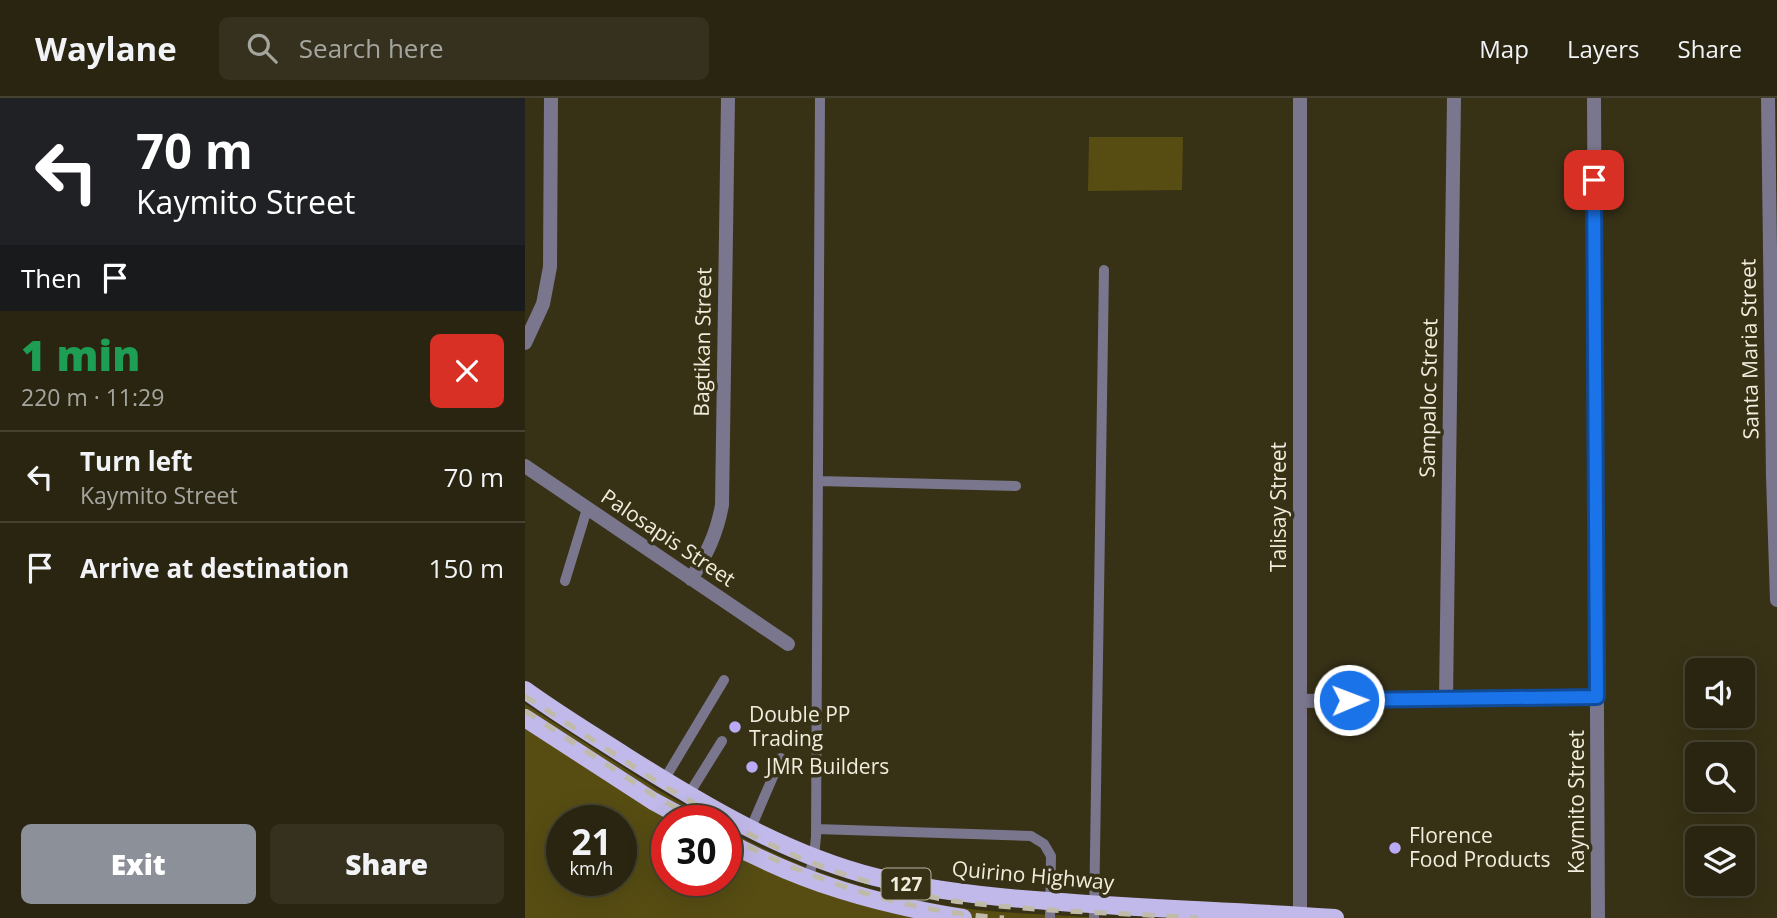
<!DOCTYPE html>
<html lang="en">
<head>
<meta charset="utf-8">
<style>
	body { margin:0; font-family:"Open Sans",sans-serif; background:#35311e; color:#f1f3f6; height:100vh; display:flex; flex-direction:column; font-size:26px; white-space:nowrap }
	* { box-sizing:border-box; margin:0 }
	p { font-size:23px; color:#a5a59f }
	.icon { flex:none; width:38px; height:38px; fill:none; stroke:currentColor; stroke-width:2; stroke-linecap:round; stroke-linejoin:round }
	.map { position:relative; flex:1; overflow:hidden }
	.side { display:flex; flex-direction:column; background:#292510; width:525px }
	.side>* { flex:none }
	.guide { background:#202124; color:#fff; overflow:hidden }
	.fabs { position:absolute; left:1160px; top:560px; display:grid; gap:14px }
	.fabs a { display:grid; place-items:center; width:70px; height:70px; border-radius:10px; background:#292510; box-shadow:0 7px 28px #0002,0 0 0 2px #454230; font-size:35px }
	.speed { position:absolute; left:21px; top:707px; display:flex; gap:14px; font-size:35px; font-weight:700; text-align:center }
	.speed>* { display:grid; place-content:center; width:91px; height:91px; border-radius:50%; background:#292510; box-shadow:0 7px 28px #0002,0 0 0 2px #454230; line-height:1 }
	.speed small { font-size:18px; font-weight:400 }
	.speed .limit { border:10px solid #d22; background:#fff; color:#111 }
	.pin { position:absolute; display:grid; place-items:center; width:60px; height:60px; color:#fff; margin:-30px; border-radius:14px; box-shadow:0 4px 10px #0006 }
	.me { position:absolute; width:77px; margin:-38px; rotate:89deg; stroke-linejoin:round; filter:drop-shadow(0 0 5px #0008) }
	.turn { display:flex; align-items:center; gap:24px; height:147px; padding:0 21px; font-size:32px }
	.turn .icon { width:91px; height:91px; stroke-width:2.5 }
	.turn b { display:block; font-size:49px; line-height:60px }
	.then { display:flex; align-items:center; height:66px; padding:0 21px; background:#0003; gap:14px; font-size:26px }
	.round { display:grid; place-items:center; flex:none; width:74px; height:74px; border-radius:10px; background:#35311e }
	.head { display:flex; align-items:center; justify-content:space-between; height:119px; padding:0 21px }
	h1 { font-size:42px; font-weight:800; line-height:52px; color:#1e9e55 }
	.action { display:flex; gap:14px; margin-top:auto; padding:14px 21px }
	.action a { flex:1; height:80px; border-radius:10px; background:#8c9099; color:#fff; font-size:28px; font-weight:800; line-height:80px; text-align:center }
	.action a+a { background:#35311e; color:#f1f3f6 }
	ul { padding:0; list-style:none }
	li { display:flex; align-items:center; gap:21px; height:91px; padding:0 21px; border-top:2px solid #454230 }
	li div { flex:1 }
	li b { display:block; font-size:26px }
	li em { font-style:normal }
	header { display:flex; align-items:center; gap:42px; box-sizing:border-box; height:98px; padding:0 35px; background:#292510; border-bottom:2px solid #454230 }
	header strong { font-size:33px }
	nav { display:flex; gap:38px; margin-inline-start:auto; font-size:24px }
	.search { width:490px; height:63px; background:#35311e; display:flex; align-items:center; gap:18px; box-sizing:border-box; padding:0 24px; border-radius:10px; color:#a5a59f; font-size:26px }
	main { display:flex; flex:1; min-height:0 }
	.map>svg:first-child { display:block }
	.green { fill:#574d13; fill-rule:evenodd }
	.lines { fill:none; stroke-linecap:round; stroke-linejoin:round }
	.service { stroke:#79768d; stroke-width:10 }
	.minor { stroke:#79768d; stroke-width:14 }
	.primary { stroke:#c1b9e9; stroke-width:18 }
	.rail { stroke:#bfbba8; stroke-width:5; stroke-dasharray:12 12; stroke-linecap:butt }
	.route-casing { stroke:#114b97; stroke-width:18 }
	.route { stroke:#1a73e8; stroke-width:12 }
	.poi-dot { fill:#b9abf7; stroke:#373116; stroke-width:2.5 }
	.labels { text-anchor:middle; stroke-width:7; stroke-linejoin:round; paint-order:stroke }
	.shield { fill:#373116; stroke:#b8b5a1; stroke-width:2 }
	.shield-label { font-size:19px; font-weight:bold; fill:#f0eddc }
	.street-label { font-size:21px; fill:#f0eddc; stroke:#373116 }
	.poi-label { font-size:21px; fill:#f0eddc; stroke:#373116; text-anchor:start }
</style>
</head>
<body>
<header>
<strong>Waylane</strong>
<div class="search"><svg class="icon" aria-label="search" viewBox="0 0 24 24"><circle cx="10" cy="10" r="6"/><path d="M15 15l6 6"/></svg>Search here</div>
<nav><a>Map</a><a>Layers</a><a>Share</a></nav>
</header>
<main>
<section class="side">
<div class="guide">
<div class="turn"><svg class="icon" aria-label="left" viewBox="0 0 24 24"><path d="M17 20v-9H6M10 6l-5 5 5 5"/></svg><div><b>70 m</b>Kaymito Street</div></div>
<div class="then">Then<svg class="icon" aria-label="arrive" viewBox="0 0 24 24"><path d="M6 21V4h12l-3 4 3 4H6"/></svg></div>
</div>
<div class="head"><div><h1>1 min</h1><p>220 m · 11:29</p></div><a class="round" style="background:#d93025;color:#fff"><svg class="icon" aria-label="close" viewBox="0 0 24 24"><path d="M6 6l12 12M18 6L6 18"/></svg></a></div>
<ul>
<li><svg class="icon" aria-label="left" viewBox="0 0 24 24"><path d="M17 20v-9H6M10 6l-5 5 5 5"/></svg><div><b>Turn left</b><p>Kaymito Street</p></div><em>70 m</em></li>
<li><svg class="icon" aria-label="arrive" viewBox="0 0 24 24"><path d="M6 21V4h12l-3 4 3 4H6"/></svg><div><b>Arrive at destination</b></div><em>150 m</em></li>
</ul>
<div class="action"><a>Exit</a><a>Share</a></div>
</section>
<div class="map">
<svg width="1252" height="820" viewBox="0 0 1252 820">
	<rect width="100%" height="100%" fill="#373116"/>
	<path class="green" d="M564 39H658L657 92 563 93Z
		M0 606 133 692 188 723H142V782H201V731C277 774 366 803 453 812 496 816 538 817 581 820H0ZM37 723H96V782H37Z"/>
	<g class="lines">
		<path class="service" d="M294 383 491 388
			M40 483 62 411
			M139 682 199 582
			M164 696 197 643
			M291 731 506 738 519 746 526 758 525 820
			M225 732 256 660
			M283 783 289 758 291 739 295 0
			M569 820 579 172"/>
		<path class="minor" d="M775 0V820
			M1069 0 1073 820
			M1243 0 1248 379 1252 502
			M0 245 18 206 25 169 26 0
			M0 368 263 546
			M166 481C182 456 192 435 197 407L203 0
			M921 601 929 0
			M775 603 1072 599"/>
		<path class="primary" d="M0 592C33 616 68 637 102 659 180 708 260 756 350 779 407 793 465 799 523 803 619 811 714 813 810 820
			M0 620 128 703 165 723
			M201 743C278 785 352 806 438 820"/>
		<path class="rail" d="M0 598 137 687 200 723
			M0 613 131 699 175 723
			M201 723C277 767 367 797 454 806 527 814 601 815 673 820
			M201 737C287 784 381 814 479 820"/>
	</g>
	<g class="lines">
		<defs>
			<path id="route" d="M824 602 1072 599 1069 82"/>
		</defs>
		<use href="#route" class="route-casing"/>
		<use href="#route" class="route"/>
	</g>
	<g class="poi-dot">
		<circle cx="210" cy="629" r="7"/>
		<circle cx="227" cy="669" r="7"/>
		<circle cx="870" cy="750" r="7"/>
	</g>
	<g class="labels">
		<rect class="shield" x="356.5" y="770.5" width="49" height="31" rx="5"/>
		<g class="shield-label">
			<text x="381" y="793">127</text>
		</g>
		<g class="street-label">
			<text transform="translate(178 244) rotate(-89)" y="7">Bagtikan Street</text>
			<text transform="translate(1225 251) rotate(-91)" y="7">Santa Maria Street</text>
			<text transform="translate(904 300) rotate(-89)" y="7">Sampaloc Street</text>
			<text transform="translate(754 409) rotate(-90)" y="7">Talisay Street</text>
			<text transform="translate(143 440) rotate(34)" y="7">Palosapis Street</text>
			<text transform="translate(1052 704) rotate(-90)" y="7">Kaymito Street</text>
			<text transform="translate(508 778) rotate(5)" y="7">Quirino Highway</text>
		</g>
		<g class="poi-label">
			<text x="224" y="624">Double PP<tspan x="224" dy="24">Trading</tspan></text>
			<text x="241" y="676">JMR Builders</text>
			<text x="884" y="745">Florence<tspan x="884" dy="24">Food Products</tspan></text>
		</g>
	</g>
</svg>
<div class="fabs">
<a><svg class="icon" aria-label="sound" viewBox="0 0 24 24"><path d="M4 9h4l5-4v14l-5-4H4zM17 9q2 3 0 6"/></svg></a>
<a><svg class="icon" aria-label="search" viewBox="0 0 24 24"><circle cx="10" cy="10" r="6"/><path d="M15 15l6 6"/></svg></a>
<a><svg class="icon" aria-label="layers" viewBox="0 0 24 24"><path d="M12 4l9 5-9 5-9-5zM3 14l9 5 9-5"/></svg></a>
</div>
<div class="speed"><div>21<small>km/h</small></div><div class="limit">30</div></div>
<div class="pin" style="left:1069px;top:82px;background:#d93025"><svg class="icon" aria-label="arrive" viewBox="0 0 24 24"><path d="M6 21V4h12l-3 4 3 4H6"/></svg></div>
<svg class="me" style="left:824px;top:602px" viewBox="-20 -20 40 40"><circle r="17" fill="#1a73e8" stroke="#fff" stroke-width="3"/><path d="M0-11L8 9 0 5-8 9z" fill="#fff"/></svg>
</div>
</main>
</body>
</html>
